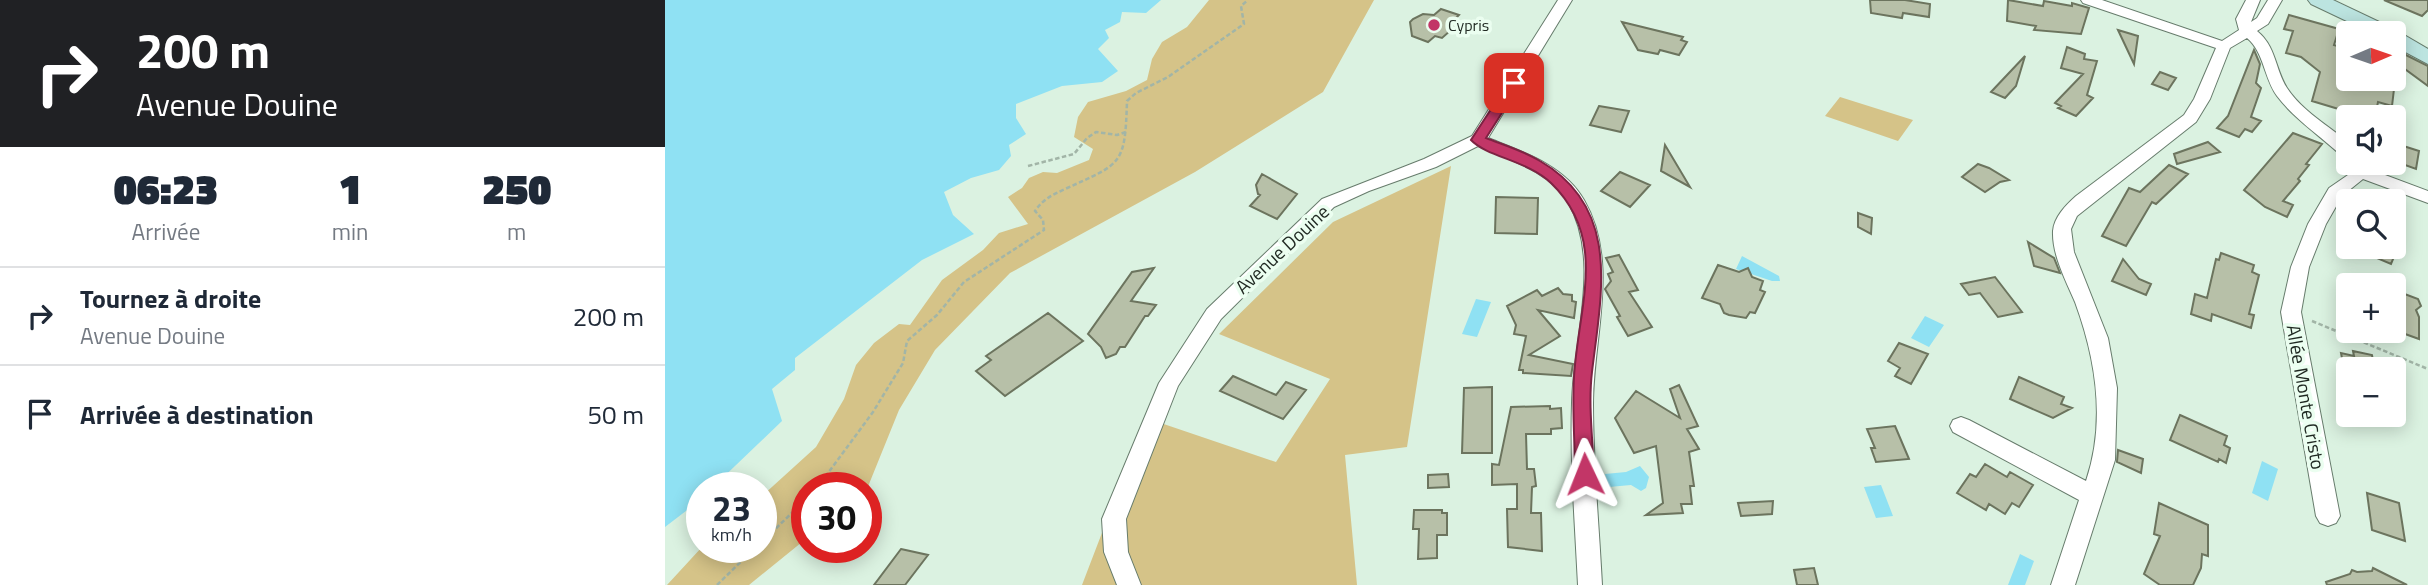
<!DOCTYPE html>
<html lang="fr">
<head>
<meta charset="utf-8">
<style>
	body { margin:0; font-family:"Titillium Web",sans-serif; background:#f6f6f7; color:#1f2937; height:100vh; display:flex; flex-direction:column; font-size:26px; white-space:nowrap }
	* { box-sizing:border-box; margin:0 }
	p { font-size:23px; color:#747a83 }
	.icon { flex:none; width:38px; height:38px; fill:none; stroke:currentColor; stroke-width:2; stroke-linecap:round; stroke-linejoin:round }
	.map { position:relative; flex:1; overflow:hidden }
	.panel { display:flex; flex-direction:column; background:#fff; width:665px }
	.panel>* { flex:none }
	.guide { background:#202124; color:#fff; overflow:hidden }
	.needle { width:46px; rotate:88deg }
	.buttons { position:absolute; left:1671px; top:21px; display:grid; gap:14px }
	.buttons a { display:grid; place-items:center; width:70px; height:70px; border-radius:7px; background:#fff; box-shadow:0 4px 18px #0003; font-size:35px }
	.speed { position:absolute; left:21px; top:472px; display:flex; gap:14px; font-size:35px; font-weight:700; text-align:center }
	.speed>* { display:grid; place-content:center; width:91px; height:91px; border-radius:50%; background:#fff; box-shadow:0 4px 18px #0003; line-height:1 }
	.speed small { font-size:18px; font-weight:400 }
	.speed .limit { border:10px solid #d22; background:#fff; color:#111 }
	.pin { position:absolute; display:grid; place-items:center; width:60px; height:60px; color:#fff; margin:-30px; border-radius:14px; box-shadow:0 4px 10px #0006 }
	.me { position:absolute; width:77px; margin:-38px; rotate:358deg; stroke-linejoin:round; filter:drop-shadow(0 0 5px #0008) }
	.turn { display:flex; align-items:center; gap:24px; height:147px; padding:0 21px; font-size:32px }
	.turn .icon { width:91px; height:91px; stroke-width:2.5 }
	.turn b { display:block; font-size:49px; line-height:60px }
	.eta { display:flex; justify-content:space-evenly; align-items:center; height:119px; text-align:center }
	.eta b { font-size:42px; font-weight:800; line-height:49px }
	ul { padding:0; list-style:none }
	li { display:flex; align-items:center; gap:21px; height:98px; padding:0 21px; border-top:2px solid #e0e1e3 }
	li div { flex:1 }
	li b { display:block; font-size:26px }
	li em { font-style:normal }
	main { display:flex; flex:1; min-height:0 }
	.map>svg:first-child { display:block }
	.green { fill:#d5c388 }
	.water { fill:#8fe1f3 }
	.building { fill:#b7c0a8; stroke:#6c745e; stroke-width:2 }
	.lines { fill:none; stroke-linecap:round; stroke-linejoin:round }
	.minor-casing { stroke:#677c6c; stroke-width:2 }
	.secondary-casing { stroke:#677c6c; stroke-width:2 }
	.path { stroke:#a2b5a7; stroke-width:2.5; stroke-dasharray:4.5 2.5; stroke-linecap:butt }
	.minor { fill:#fff; fill-rule:evenodd }
	.secondary { fill:#bce4e0; fill-rule:evenodd }
	.route { fill:#c23667; stroke:#7e2343; stroke-width:2 }
	.poi-dot { fill:#c23667; stroke:#ebfef0; stroke-width:2.5 }
	.labels { text-anchor:middle; stroke-width:7; stroke-linejoin:round; paint-order:stroke }
	.far-poi-label { font-size:16px; fill:#1e2720; stroke:#ebfef0; text-anchor:start }
	.street-label { font-size:19px; fill:#1e2720; stroke:#ebfef0 }
</style>
</head>
<body>
<main>
<section class="panel">
<div class="guide">
<div class="turn"><svg class="icon" aria-label="right" viewBox="0 0 24 24"><path d="M7 20v-9h11M14 6l5 5-5 5"/></svg><div><b>200 m</b>Avenue Douine</div></div>
</div>
<div class="eta">
<div><b>06:23</b><p>Arrivée</p></div>
<div><b>1</b><p>min</p></div>
<div><b>250</b><p>m</p></div>
</div>
<ul>
<li><svg class="icon" aria-label="right" viewBox="0 0 24 24"><path d="M7 20v-9h11M14 6l5 5-5 5"/></svg><div><b>Tournez à droite</b><p>Avenue Douine</p></div><em>200 m</em></li>
<li><svg class="icon" aria-label="arrive" viewBox="0 0 24 24"><path d="M6 21V4h12l-3 4 3 4H6"/></svg><div><b>Arrivée à destination</b></div><em>50 m</em></li>
</ul>
</section>
<div class="map">
<svg width="1763" height="585" viewBox="0 0 1763 585">
	<rect width="100%" height="100%" fill="#dbf2e1"/>
	<path class="green" d="M544 0H709L658 92 530 172 345 273 270 350 234 410 202 489 142 488V538L84 585H2L37 547 96 548V497L151 447 179 399 191 365 209 343 234 324 245 325 277 280 318 250 334 233 363 224 343 197 357 188 364 178 378 172 392 173 424 160 428 149 409 137 413 117 423 102 461 91 482 80 487 59 497 42 522 27Z
		M1175 97 1248 120 1233 141 1160 116Z
		M786 166 742 447 680 455 692 585H417L481 418 611 462 665 379 554 334 668 222Z"/>
	<path class="water" d="M0 0H496L481 13 457 12 455 22 440 30 444 38 433 49 453 71 437 82 397 86 351 104V118L361 134 344 145 346 156 334 170 306 178 279 192 288 215 309 234 257 260 130 358V370L107 389 117 421 47 488H37V499L34 501 0 527Z
		M1077 256 1114 276 1115 281H1107L1071 269Z
		M811 299 826 302 812 337 797 334Z
		M1260 316 1279 325 1264 347 1246 338Z
		M1597 461 1613 469 1603 501 1587 493Z
		M975 466 984 477 981 488 976 491 966 485 944 487 940 474 961 472Z
		M1216 485 1228 516 1211 518 1199 487Z
		M1355 554 1369 561 1360 585H1343Z"/>
	<path class="building" d="M1205 0H1240L1265 4 1264 17 1238 13 1237 18 1206 13Z
		M1343 0 1378 6 1379 1 1407 6V3L1424 8 1416 34 1369 30 1371 26 1342 21Z
		M1719 0H1763V10L1757 16Z
		M776 9 794 15 788 21 794 23 777 38 770 36 763 42 747 36 745 22 748 19 758 14 769 15Z
		M1624 15 1674 29 1669 45 1684 49 1679 64 1684 65V79H1696L1729 89 1727 106 1713 102 1710 117H1700L1647 101 1655 72 1636 57 1621 53 1628 31 1619 29Z
		M957 22 1018 37 1016 40 1022 42 1014 55 995 50 993 54 973 50Z
		M1453 30 1473 36 1469 64Z
		M1402 47 1420 54 1419 59 1432 61 1422 95 1428 98 1411 116 1393 108 1396 106 1390 103 1418 74 1396 68Z
		M1729 49 1763 66V86L1729 61Z
		M1589 50 1595 64 1591 83 1596 88 1586 117 1596 121 1587 132 1580 129 1574 137 1552 128 1563 116Z
		M1360 56 1351 86 1340 98 1326 92Z
		M1495 72 1511 78 1503 90 1487 84Z
		M934 106 964 111 956 132 925 125Z
		M1628 133 1657 144 1641 164 1644 165 1633 179 1635 181 1618 201 1628 205 1622 217 1600 207 1579 190Z
		M1543 142 1555 152 1512 164 1509 154Z
		M1729 143 1754 151 1751 169 1729 161Z
		M1000 145 1025 187 996 171Z
		M1313 164 1324 168 1344 180 1335 182 1320 192 1297 177Z
		M1504 165 1523 174 1491 204 1487 202 1461 246 1437 236 1464 188 1475 192Z
		M955 172 985 185 965 207 936 191Z
		M597 174 632 194 612 219 585 206 595 195 593 194 591 185Z
		M831 197 873 198 872 234 830 233Z
		M1193 213 1207 218 1206 234 1193 227Z
		M1363 242 1389 258 1395 273 1369 266Z
		M1686 247H1733L1726 264Z
		M1556 253 1589 265 1587 272 1594 275 1584 314 1589 315 1586 328 1547 314 1546 321 1526 314 1530 294 1542 298 1551 259 1554 260Z
		M954 255 973 290 964 292 987 327 963 336 952 317 955 316 940 289 946 281 943 274 948 272 941 258Z
		M1458 259 1474 279 1486 284 1481 295 1447 281Z
		M1053 265 1074 272 1083 268 1087 277 1098 281 1095 290 1100 292 1090 313 1085 312 1081 318 1064 315 1059 313 1055 304 1037 298Z
		M489 268 466 301 491 305 483 316H480L460 347H455L451 354 441 358 436 347 423 334 467 272Z
		M1330 277 1357 312 1333 317 1315 293 1304 295 1296 284Z
		M893 288 898 294 907 295V301L911 302 909 318 873 310 895 336 864 355 908 364 906 376 858 373V370H854L861 336 849 334 851 325 842 306 872 290 877 296Z
		M1729 290 1753 299 1756 306 1751 310 1754 317V339L1729 330Z
		M383 313 418 341 340 396 311 371 326 360 321 356Z
		M1234 343 1263 354 1246 384 1230 376 1235 368 1223 361Z
		M1688 351 1707 355 1708 361 1722 365V369H1679L1676 353 1689 356Z
		M568 376 611 395 621 382 641 390 618 419 555 391Z
		M1354 377 1399 397 1396 404 1407 408 1388 418 1345 399Z
		M1014 385 1033 426 1022 429 1034 449 1024 452 1029 486H1025L1027 504H1016L1018 513 981 515 998 503 991 446 969 453 950 418 971 391 1015 418 1005 389Z
		M827 387V453H797L799 388Z
		M885 406V409L896 408 897 428 886 429V434H861L862 469H869L871 486 867 487 866 513H876L877 551 843 547 842 509H852V484L827 485V464L834 465 846 407Z
		M1515 415 1562 436 1559 445 1565 448 1561 463 1554 459 1553 462 1505 440Z
		M1230 426 1244 459 1211 462 1206 448H1210L1202 429Z
		M1453 450 1478 459 1476 473 1452 462Z
		M1320 464 1342 477 1345 472 1368 485 1354 507 1347 503 1340 514 1324 504 1321 510 1292 493 1305 474 1311 477Z
		M783 474 784 487 763 488V475Z
		M1702 493 1734 503 1740 541 1707 530Z
		M1108 501 1107 514 1076 516 1073 503Z
		M1494 503 1543 525V556L1537 554 1536 568 1528 585H1495L1479 574 1495 536 1489 534Z
		M749 510H777V513H782V535H772V558L753 559 754 529H748Z
		M236 549 263 555 240 585H209Z
		M1149 568 1153 585H1132L1129 570Z
		M1708 568 1742 585H1662L1661 582 1685 574 1687 570 1692 572 1707 571Z"/>
	<g class="lines">
		<defs>
			<path id="minor" d="M893 0H907L823 138C858 152 899 165 919 200 955 262 928 337 928 404 928 464 934 525 937 585H913C910 524 905 464 907 403 908 340 937 261 903 202 884 171 845 160 813 146L771 167 704 191 669 207 556 319 513 386 461 519 463 552 476 585H452L439 552 437 519 494 383 542 309 657 199 759 159 807 136Z
				M1416 0H1437L1557 41 1574 30 1571 19 1581 0H1595L1586 22 1592 18 1603 0H1617L1603 24 1592 31C1611 46 1610 69 1622 88 1637 111 1664 126 1684 143V158L1678 157C1657 137 1630 120 1612 96 1599 78 1599 52 1582 38L1565 48 1545 99 1531 122 1412 216 1406 229 1409 252 1443 338 1452 388 1450 460 1410 585H1386L1414 500 1288 432 1285 426 1288 420 1296 417 1304 420 1421 481C1441 422 1431 359 1410 302 1401 281 1387 255 1388 231 1389 217 1401 205 1411 196L1519 115 1529 99 1551 48 1418 3Z
				M1696 166 1763 191V203L1698 179 1677 196 1661 224 1644 267 1636 312 1675 516 1671 523 1663 526 1655 523 1651 516 1616 312 1626 267 1643 224 1664 188Z"/>
			<path id="secondary" d="M1643 0H1668L1729 29 1763 49V64L1729 46V33H1707L1646 4Z"/>
		</defs>
		<use href="#minor" class="minor-casing"/>
		<use href="#secondary" class="secondary-casing"/>
		<path class="path" d="M363 166 409 154 422 138 431 132 452 135 461 132
			M1647 321 1763 369
			M152 488 208 412 238 363 242 341 272 315 299 282 379 230 378 220 370 211C378 199 387 195 400 189 457 163 460 166 462 101L471 93 503 77 579 24 576 6 583 0
			M96 543 142 498
			M52 585 90 548"/>
		<use href="#minor" class="minor"/>
		<use href="#secondary" class="secondary"/>
	</g>
	<path class="route" d="M849 79 856 83 821 138C839 145 859 151 875 161 957 208 936 295 927 372 923 405 928 441 929 474L926 479 920 482 913 479 910 474C910 442 907 409 909 377 913 307 944 239 886 183 864 161 822 157 806 140L845 80Z"/>
	<circle class="poi-dot" cx="769" cy="25" r="7"/>
	<g class="labels">
		<g class="far-poi-label">
			<text x="783" y="31">Cypris</text>
		</g>
		<g class="street-label">
			<text transform="translate(617 249) rotate(-43)" y="7">Avenue Douine</text>
			<text transform="translate(1641 397) rotate(80)" y="7">Allée Monte Cristo</text>
		</g>
	</g>
</svg>
<div class="buttons">
<a><svg class="needle" viewBox="-14 -14 28 28"><path d="M0-13l5 13h-10z" fill="#e53935"/><path d="M0 13l5-13h-10z" fill="#747a83"/></svg></a>
<a><svg class="icon" aria-label="sound" viewBox="0 0 24 24"><path d="M4 9h4l5-4v14l-5-4H4zM17 9q2 3 0 6"/></svg></a>
<a><svg class="icon" aria-label="search" viewBox="0 0 24 24"><circle cx="10" cy="10" r="6"/><path d="M15 15l6 6"/></svg></a>
<a>+</a>
<a>−</a>
</div>
<div class="speed"><div>23<small>km/h</small></div><div class="limit">30</div></div>
<div class="pin" style="left:849px;top:83px;background:#d93025"><svg class="icon" aria-label="arrive" viewBox="0 0 24 24"><path d="M6 21V4h12l-3 4 3 4H6"/></svg></div>
<svg class="me" style="left:920px;top:474px" viewBox="-20 -20 40 40"><path d="M0-17L14 15 0 8-14 15z" fill="#c23667" stroke="#fff" stroke-width="4"/></svg>
</div>
</main>
</body>
</html>
